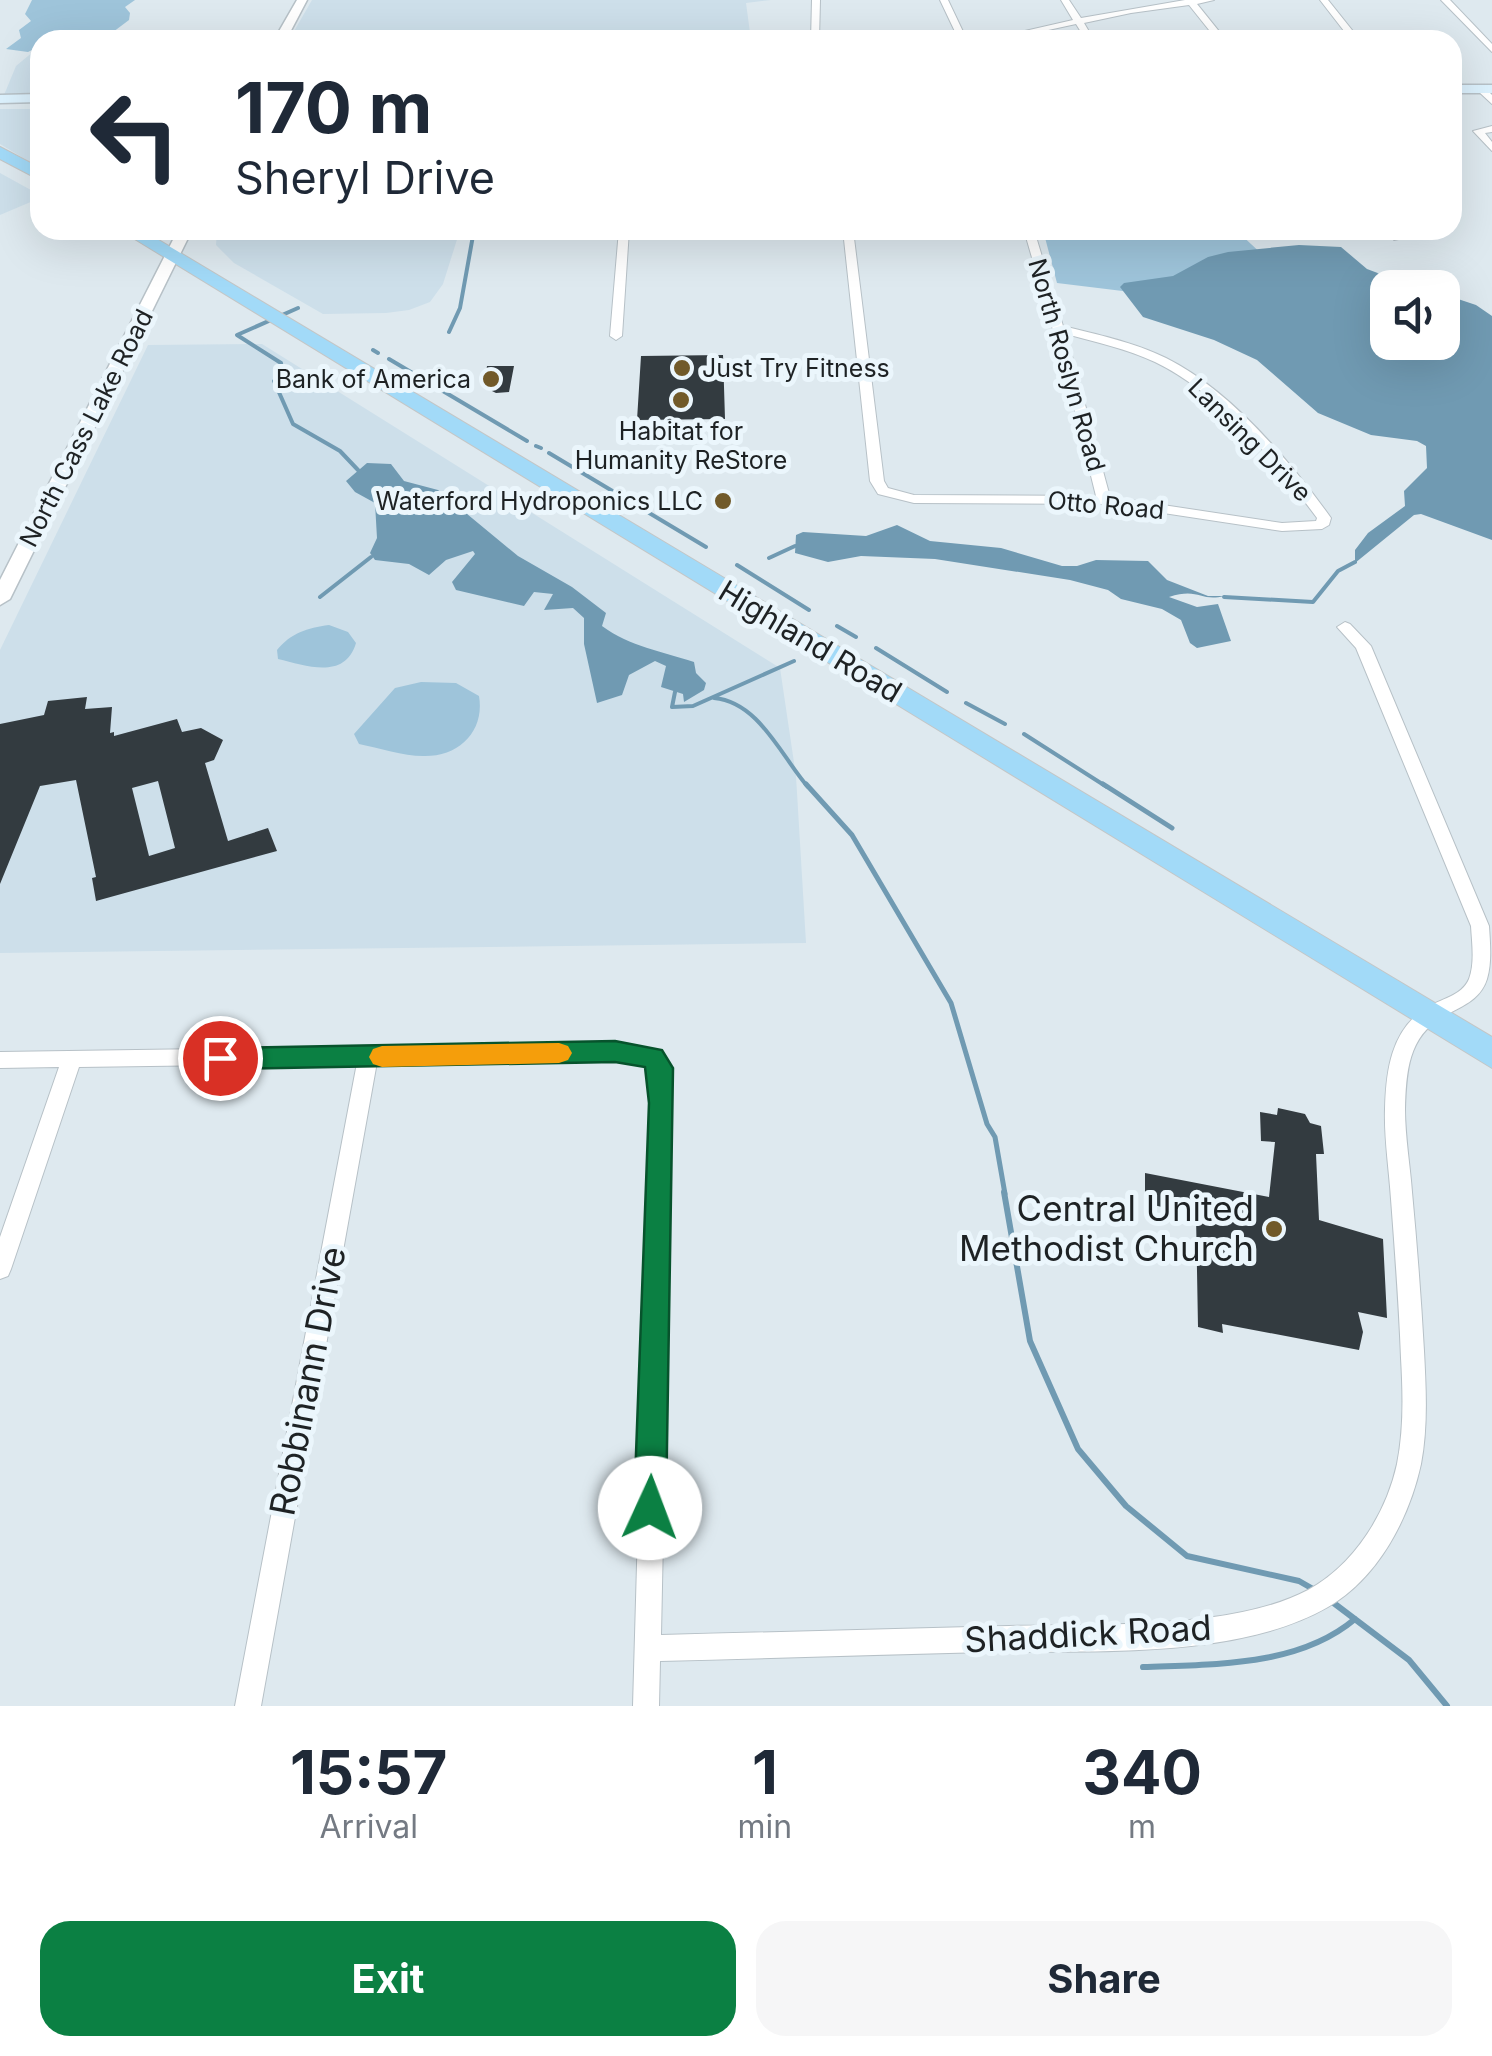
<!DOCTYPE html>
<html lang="en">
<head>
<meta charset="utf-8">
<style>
	body { margin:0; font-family:Inter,sans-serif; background:#f6f6f7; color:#1f2937; height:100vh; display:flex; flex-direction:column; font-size:38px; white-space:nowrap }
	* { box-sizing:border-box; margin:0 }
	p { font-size:32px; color:#747a83 }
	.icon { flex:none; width:55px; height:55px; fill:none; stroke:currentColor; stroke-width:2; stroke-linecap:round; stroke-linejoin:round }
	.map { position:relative; height:1706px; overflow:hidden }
	.drawer { display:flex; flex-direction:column; background:#fff; flex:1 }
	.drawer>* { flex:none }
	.top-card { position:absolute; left:30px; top:30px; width:1432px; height:210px; border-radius:30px; box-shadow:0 10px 40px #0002; background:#fff; color:#1f2937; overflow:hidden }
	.controls { position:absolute; left:1370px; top:270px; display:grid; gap:20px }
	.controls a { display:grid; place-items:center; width:90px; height:90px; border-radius:20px; background:#fff; box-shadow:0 10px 40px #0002; font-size:50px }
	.pin { position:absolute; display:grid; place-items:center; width:85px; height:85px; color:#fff; margin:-42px; border:5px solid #fff; border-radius:50%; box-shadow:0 2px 10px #0007 }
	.me { position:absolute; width:110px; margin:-55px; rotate:2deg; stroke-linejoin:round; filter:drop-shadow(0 0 8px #0008) }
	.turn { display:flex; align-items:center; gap:35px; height:210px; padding:0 40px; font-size:45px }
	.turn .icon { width:130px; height:130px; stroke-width:2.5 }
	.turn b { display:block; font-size:70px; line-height:85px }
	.eta { display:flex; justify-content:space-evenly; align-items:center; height:170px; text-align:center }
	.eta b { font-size:60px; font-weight:700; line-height:70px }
	.button { display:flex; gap:20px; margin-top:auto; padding:20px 40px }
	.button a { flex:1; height:115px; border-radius:30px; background:#0b8043; color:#fff; font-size:40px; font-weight:700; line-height:115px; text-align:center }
	.button a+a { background:#f6f6f7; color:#1f2937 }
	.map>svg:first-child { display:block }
	.built { fill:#cddfea }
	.green { fill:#9ec4da }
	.water { fill:#709ab2 }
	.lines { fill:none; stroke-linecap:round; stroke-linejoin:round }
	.stream-far2 { stroke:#709ab2; stroke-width:4 }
	.stream-far1 { stroke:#709ab2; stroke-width:5 }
	.stream { stroke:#709ab2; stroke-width:6 }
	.building { fill:#333b40; fill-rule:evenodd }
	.minor-casing { stroke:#b7c1c7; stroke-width:2 }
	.tertiary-casing { stroke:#b7c1c7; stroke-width:3 }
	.secondary-casing { stroke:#b7c1c7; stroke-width:3 }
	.trunk-casing { stroke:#c4c6c6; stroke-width:2 }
	.minor { fill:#fff; fill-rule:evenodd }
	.tertiary { fill:#fff; fill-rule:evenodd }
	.secondary { fill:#dcf1fd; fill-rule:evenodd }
	.trunk { fill:#a2daf8; fill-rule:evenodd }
	.route { fill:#0b8043; stroke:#07532c; stroke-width:2.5 }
	.slow { fill:#f59e0b }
	.poi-dot { fill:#715a2a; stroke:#ebf6fc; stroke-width:4 }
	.labels { text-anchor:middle; stroke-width:10; stroke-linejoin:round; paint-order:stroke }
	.far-street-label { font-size:25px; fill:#1e2224; stroke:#ebf6fc }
	.far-poi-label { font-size:25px; fill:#1e2224; stroke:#ebf6fc; text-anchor:end }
	.street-label { font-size:30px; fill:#1e2224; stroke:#ebf6fc }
	.near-poi-label { font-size:35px; fill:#1e2224; stroke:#ebf6fc; text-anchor:end }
	.near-street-label { font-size:35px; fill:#1e2224; stroke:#ebf6fc }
</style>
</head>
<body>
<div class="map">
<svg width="1492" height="1706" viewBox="0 0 1492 1706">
	<rect width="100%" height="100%" fill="#dee9ef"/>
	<path class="built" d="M312 0H771L746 3 751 40H289Z
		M40 46V94L4 95 16 66Z
		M0 109H40V168L0 144Z
		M0 173 40 195V198L0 215Z
		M217 230H460L443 284 430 302 409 310 386 313 323 314 234 263 216 245Z
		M262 344 780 668 796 776 806 943 0 953V650L148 345Z"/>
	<path class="green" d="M32 0H135L125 7 130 13 129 20 105 38 145 39 40 40V46L28 52 6 49 21 38 19 30 31 21 25 14Z
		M1043 230H1236L1266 258 1180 298 1057 283Z
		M329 625 348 632 356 643C345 680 307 666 278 659L277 650C291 633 307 628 329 625Z
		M421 682 456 683 479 696C485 731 459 757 423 756 403 756 379 748 359 744L354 734 395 688Z"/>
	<path class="water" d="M1299 245 1341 247 1367 269 1415 287 1388 288V342H1442L1443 294 1476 305 1492 316V540L1421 514 1414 515 1355 563V550L1368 533 1405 506 1404 491 1427 468 1426 446 1417 441 1371 435 1318 413 1257 360 1214 340 1143 317 1120 287 1124 283 1173 276 1208 257 1228 252Z
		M367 463 391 464 404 481 438 490 518 556 572 587 606 613 602 626C631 647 661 651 694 662L696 673 706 683 704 690 684 702 683 694 661 687 666 666 655 661 629 675 622 695 597 703 584 644V618L573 608 544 610 553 594 534 592 524 606 456 590 452 582 475 554 473 551 446 560 429 575 409 564 375 560 370 553 377 538 375 503 355 492 346 481Z
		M897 525 930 541 1001 548 1062 566H1077L1096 560 1148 561 1167 580 1208 596H1224C1200 602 1199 587 1169 597L1197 607 1218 604 1231 641 1197 648 1190 643 1181 620 1162 609 1121 599 1108 590 1070 580 935 559 861 556 828 562 795 553 796 535 803 532 866 536Z"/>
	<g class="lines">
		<path class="stream-far2" d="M298 308 237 335 281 363 282 372 274 381 293 424 340 451 358 470
			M449 332 460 308 474 230
			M373 350 378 353
			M389 359 527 441
			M536 446 541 448
			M549 453 706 547
			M769 558 795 546
			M737 565 809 610
			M320 597 371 557
			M1224 597 1313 602 1338 571 1355 562
			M837 626 856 637
			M876 648 947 692
			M675 692 672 707 693 706 794 661
			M714 698C759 702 781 756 808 787
			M966 703 1005 724
			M1024 734 1107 787"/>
		<path class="stream-far1" d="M806 784 852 835 951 1003 987 1124 995 1137 1005 1194
			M1103 784 1172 828"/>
		<path class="stream" d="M1004 1192 1030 1341 1078 1449 1126 1506 1187 1556 1299 1581 1313 1589
			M1331 1601 1409 1660 1447 1706
			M1143 1667C1214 1664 1298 1667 1355 1619"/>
	</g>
	<path class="building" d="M723 355 725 419 637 420 641 356Z
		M487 366H514L509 392 496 393 484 387Z
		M87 697 85 709 112 707 110 733 114 732V736L177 719 182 732 201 728 223 740 214 760 205 763 228 841 268 828 277 851 96 901 92 878 96 877 76 780 40 786 0 884V724L44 715 48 701ZM158 781 175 848 149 856 132 788Z
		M1278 1108 1305 1114 1310 1123 1321 1126 1324 1154H1316L1319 1220 1383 1239 1387 1318 1358 1312 1363 1332 1359 1350 1222 1324 1223 1333 1198 1327 1196 1215 1145 1203V1173L1269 1197 1275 1142 1261 1141 1260 1112 1277 1115Z"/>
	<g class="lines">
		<defs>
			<path id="minor" d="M812 0H820L819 40H811Z
				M940 0H948L967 40H959Z
				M1061 0H1069L1081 18 1185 0H1214L1197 4 1226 40H1217L1189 5 1131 13 1084 23 1094 40H1086L1076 24 1002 40H986L1073 20Z
				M1320 0H1328L1360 40H1351Z
				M1441 0H1450L1492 44V52Z
				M1478 87H1484L1492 95V104L1478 91Z
				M1492 126V132L1485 133 1492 142V151L1473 131Z
				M619 230H629L622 336 616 340 610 336Z
				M843 230H853L884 481 888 488 914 495 1096 496 1066 375 1024 230H1034L1063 326C1098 335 1134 342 1166 358 1230 390 1290 461 1331 518L1329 525 1322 529 1282 531 1104 504 914 503 878 494 870 481ZM1066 334C1096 342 1127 349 1155 362 1221 394 1274 460 1317 518L1316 521 1282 523 1110 497Z
				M1387 230H1398L1403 238 1394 240Z
				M1345 622 1350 624 1371 646 1489 926C1490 943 1492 962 1487 979 1480 1001 1461 1006 1443 1017 1408 1036 1406 1073 1405 1109 1405 1137 1410 1165 1412 1192 1417 1245 1421 1298 1424 1351 1426 1389 1428 1427 1421 1464 1409 1519 1378 1578 1328 1607 1236 1660 1090 1650 986 1652 877 1655 769 1658 660 1661L659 1706H633L651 1070 647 1065 615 1059 377 1062 261 1706H235L357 1063 79 1067 11 1269 8 1276 0 1279V1237L59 1067 0 1068V1052L615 1043 660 1052 671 1068 672 1103 661 1635C777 1632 893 1629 1009 1626 1094 1624 1233 1630 1308 1590 1354 1565 1386 1514 1397 1464 1404 1429 1403 1393 1401 1358 1399 1305 1395 1252 1391 1199 1389 1169 1384 1138 1385 1109 1386 1071 1391 1030 1426 1008 1440 999 1462 996 1469 979 1475 963 1472 943 1471 926L1356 648 1337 627Z"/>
			<path id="tertiary" d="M297 0H307L286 40H274Z
				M178 230H192L10 599 0 605V580Z"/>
			<path id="secondary" d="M1452 85H1492V93H1452Z
				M40 94V102L0 103V95Z"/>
			<path id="trunk" d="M0 147 40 168V180L0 159Z
				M120 230H142L1492 1037V1068Z"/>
		</defs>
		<use href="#minor" class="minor-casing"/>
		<use href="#tertiary" class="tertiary-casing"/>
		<use href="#secondary" class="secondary-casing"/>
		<use href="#trunk" class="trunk-casing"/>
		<use href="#minor" class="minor"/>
		<use href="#tertiary" class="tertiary"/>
		<use href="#secondary" class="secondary"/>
		<use href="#trunk" class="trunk"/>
	</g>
	<path class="route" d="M615 1041 662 1050 673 1068 666 1508 661 1520 650 1524 639 1520 634 1508 649 1103 645 1067 615 1062 220 1069 211 1066 207 1058 211 1051 220 1048Z"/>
	<path class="slow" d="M559 1043 568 1046 572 1053 568 1060 559 1063 382 1067 373 1064 369 1057 373 1049 382 1046Z"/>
	<g class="poi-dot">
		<circle cx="682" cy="368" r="10"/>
		<circle cx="491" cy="379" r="10"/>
		<circle cx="681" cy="400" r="10"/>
		<circle cx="723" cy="501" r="10"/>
		<circle cx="1274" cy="1229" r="10"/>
	</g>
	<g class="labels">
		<g class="far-street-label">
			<text transform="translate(1067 365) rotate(74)" y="9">North Roslyn Road</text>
			<text transform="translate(86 428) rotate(-63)" y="9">North Cass Lake Road</text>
			<text transform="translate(1250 440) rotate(45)" y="9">Lansing Drive</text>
			<text transform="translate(1106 505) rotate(5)" y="9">Otto Road</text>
		</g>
		<g class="far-poi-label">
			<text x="702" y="377" text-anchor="start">Just Try Fitness</text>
			<text x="471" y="388">Bank of America</text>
			<text x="681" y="440" text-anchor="middle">Habitat for<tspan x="681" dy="29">Humanity ReStore</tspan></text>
			<text x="703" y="510">Waterford Hydroponics LLC</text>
		</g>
		<g class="street-label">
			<text transform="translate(810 642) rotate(31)" y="10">Highland Road</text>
		</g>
		<g class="near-poi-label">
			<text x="1254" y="1221">Central United<tspan x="1254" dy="40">Methodist Church</tspan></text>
		</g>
		<g class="near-street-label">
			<text transform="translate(308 1381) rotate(-79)" y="12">Robbinann Drive</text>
			<text transform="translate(1088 1634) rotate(-3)" y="12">Shaddick Road</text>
		</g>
	</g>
</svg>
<div class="controls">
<a><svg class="icon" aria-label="sound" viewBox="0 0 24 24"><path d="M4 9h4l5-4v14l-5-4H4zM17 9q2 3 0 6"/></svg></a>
</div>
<div class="pin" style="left:220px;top:1058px;background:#d93025"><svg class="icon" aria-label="arrive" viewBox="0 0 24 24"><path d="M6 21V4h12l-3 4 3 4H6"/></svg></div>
<svg class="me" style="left:650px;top:1508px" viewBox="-20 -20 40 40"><circle r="19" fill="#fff"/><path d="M0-13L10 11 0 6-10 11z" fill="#0b8043"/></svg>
<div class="top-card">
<div class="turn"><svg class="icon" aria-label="left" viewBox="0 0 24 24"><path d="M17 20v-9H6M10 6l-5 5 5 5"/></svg><div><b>170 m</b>Sheryl Drive</div></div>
</div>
</div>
<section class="drawer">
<div class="eta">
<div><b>15:57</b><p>Arrival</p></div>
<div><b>1</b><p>min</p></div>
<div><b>340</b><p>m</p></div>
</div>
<div class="button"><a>Exit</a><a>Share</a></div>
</section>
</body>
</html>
